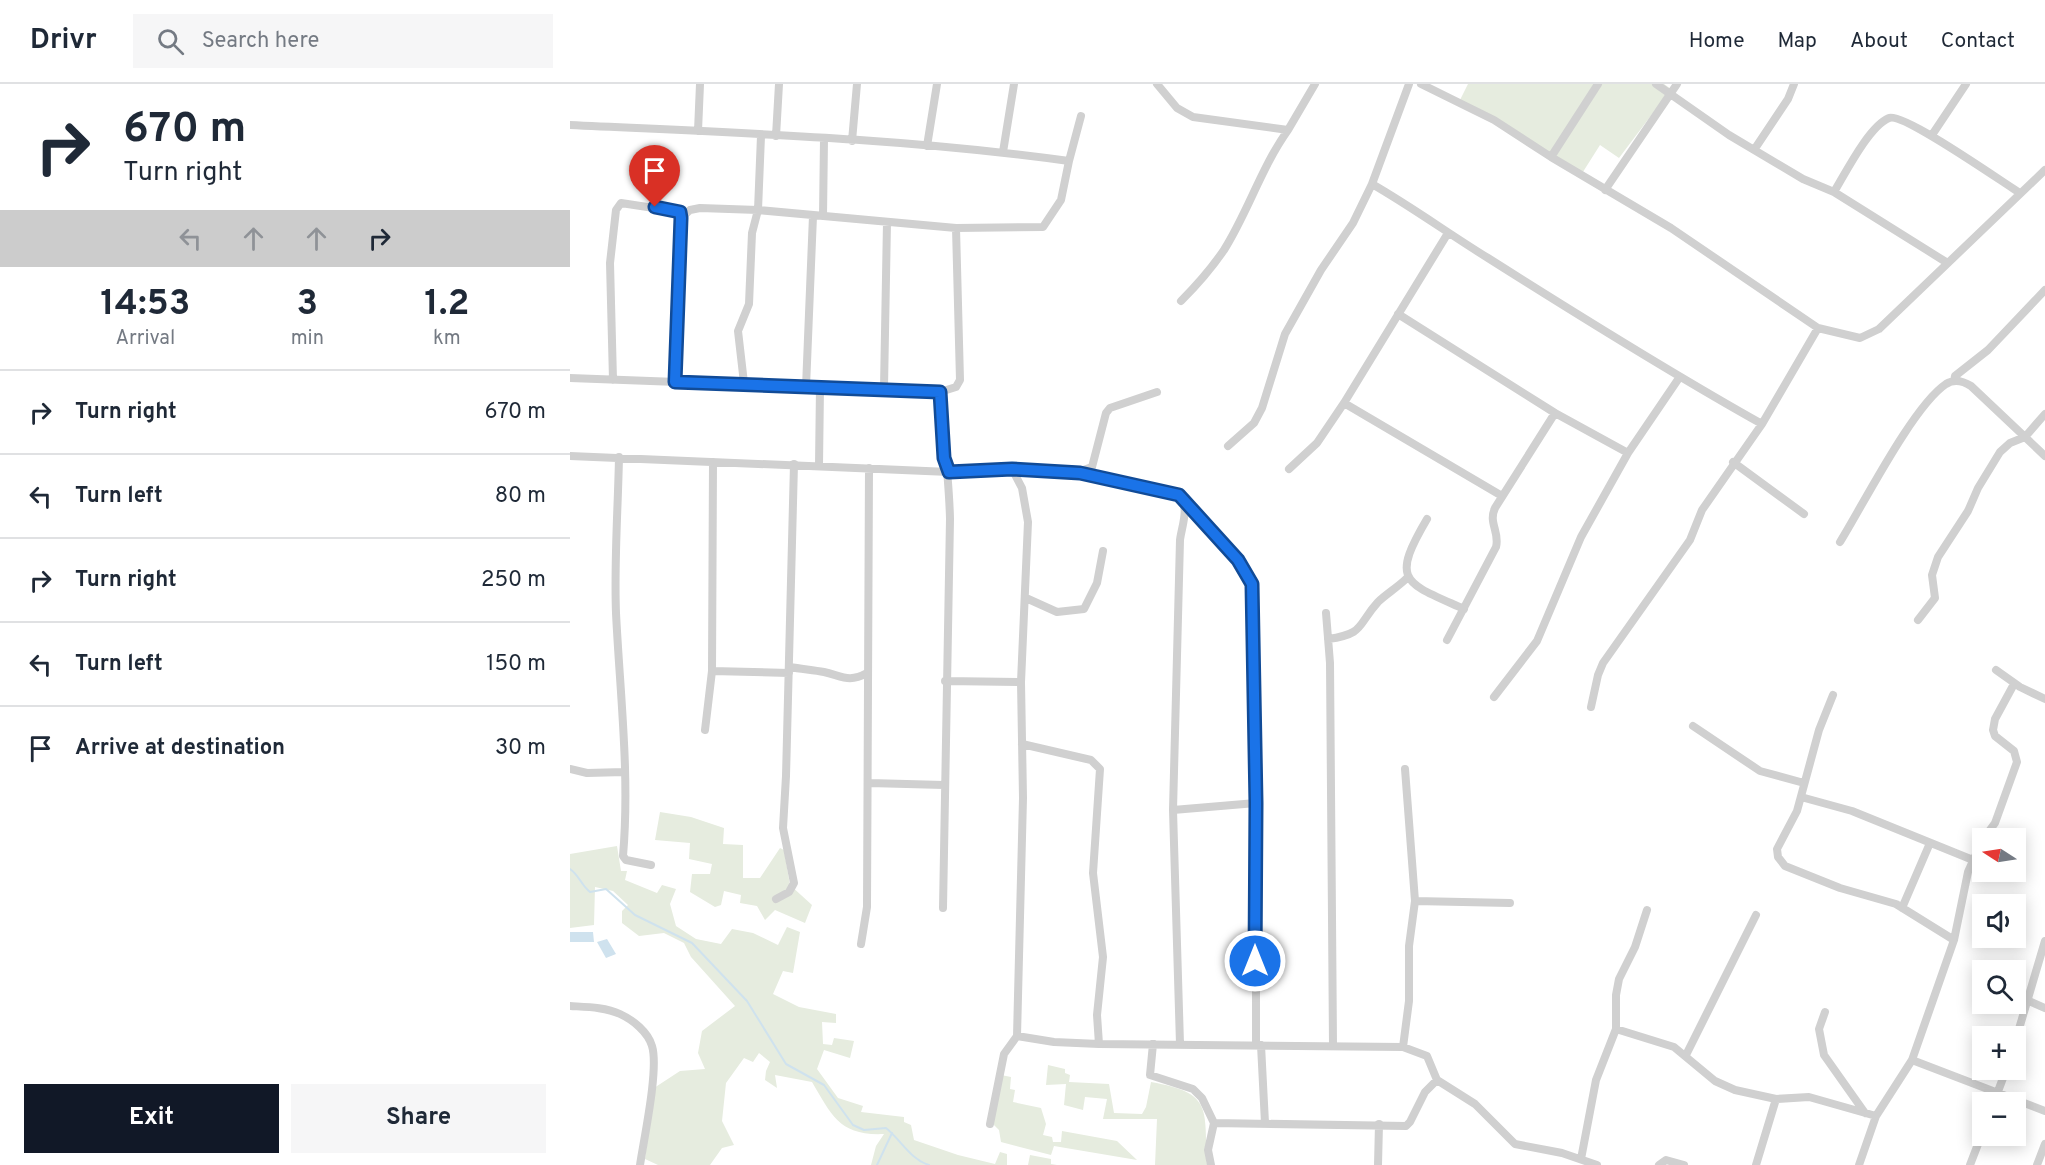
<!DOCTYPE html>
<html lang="en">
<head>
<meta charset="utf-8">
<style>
	body { margin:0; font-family:Overpass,sans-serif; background:#f6f6f7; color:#1f2937; height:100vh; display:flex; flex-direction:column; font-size:22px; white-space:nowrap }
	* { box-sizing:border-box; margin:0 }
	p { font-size:20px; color:#747a83 }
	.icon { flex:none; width:33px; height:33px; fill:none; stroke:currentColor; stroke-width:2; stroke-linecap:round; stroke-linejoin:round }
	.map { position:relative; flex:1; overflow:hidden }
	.side { display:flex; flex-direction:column; background:#fff; width:570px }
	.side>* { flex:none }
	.top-card { background:#fff; color:#1f2937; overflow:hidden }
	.needle { width:39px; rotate:282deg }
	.fabs { position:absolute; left:1402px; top:744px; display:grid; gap:12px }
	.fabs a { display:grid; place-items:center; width:54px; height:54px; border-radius:0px; background:#fff; box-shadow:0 3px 15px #0003; font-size:30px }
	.pin { position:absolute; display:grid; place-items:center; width:51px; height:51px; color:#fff; margin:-62px -26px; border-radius:50% 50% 50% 0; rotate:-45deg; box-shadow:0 0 6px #0007 }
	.pin .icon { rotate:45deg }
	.me { position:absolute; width:66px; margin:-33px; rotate:0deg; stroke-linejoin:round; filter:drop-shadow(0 0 4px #0008) }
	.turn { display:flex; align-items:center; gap:21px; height:126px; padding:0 24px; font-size:27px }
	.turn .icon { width:78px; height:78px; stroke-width:2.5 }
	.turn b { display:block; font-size:42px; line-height:51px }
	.lanes { display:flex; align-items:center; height:57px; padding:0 24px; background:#0003; justify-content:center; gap:30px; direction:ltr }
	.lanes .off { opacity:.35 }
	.eta { display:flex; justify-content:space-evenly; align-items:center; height:102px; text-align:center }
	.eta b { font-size:36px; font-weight:700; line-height:42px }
	.cta { display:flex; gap:12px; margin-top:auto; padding:12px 24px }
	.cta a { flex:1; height:69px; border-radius:0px; background:#111827; color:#fff; font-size:24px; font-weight:700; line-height:69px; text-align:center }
	.cta a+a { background:#f6f6f7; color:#1f2937 }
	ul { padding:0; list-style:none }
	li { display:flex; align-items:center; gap:18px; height:84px; padding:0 24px; border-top:2px solid #e0e1e3 }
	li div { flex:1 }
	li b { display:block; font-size:22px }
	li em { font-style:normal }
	header { display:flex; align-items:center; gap:36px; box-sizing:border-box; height:84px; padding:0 30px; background:#fff; border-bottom:2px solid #e0e1e3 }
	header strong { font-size:28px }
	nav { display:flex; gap:33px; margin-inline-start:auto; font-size:21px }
	.search { width:420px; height:54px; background:#f6f6f7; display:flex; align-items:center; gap:15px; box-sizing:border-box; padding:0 21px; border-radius:0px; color:#747a83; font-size:22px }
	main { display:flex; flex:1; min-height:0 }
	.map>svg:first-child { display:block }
	.green { fill:#e6ecdf }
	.water { fill:#cfe2ee }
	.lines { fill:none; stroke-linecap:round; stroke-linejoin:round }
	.stream { stroke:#cfe2ee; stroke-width:2 }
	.minor { stroke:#d0d0d0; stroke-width:8 }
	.route-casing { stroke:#114b97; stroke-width:15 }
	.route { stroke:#1a73e8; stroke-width:10 }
</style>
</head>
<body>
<header>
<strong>Drivr</strong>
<div class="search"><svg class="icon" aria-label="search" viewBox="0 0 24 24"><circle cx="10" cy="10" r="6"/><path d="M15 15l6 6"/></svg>Search here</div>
<nav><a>Home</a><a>Map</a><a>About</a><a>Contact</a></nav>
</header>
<main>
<section class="side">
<div class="top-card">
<div class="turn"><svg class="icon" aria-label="right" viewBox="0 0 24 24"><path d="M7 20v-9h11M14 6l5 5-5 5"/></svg><div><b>670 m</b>Turn right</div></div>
<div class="lanes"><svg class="icon off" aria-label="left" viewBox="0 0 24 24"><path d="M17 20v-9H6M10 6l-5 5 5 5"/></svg><svg class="icon off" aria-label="ahead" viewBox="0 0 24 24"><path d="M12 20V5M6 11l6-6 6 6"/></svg><svg class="icon off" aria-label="ahead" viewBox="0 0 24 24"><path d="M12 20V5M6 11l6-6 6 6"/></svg><svg class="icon" aria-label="right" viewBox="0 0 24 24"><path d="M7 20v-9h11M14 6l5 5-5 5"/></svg></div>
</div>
<div class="eta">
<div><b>14:53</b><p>Arrival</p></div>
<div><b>3</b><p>min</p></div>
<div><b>1.2</b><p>km</p></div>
</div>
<ul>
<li><svg class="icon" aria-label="right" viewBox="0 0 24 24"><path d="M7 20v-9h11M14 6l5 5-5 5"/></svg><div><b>Turn right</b></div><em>670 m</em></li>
<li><svg class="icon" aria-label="left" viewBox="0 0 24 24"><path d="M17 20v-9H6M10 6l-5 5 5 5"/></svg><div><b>Turn left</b></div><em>80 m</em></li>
<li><svg class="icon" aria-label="right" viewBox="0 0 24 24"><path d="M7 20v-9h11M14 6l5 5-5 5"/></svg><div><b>Turn right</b></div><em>250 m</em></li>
<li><svg class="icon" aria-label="left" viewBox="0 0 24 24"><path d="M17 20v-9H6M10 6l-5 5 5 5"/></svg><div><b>Turn left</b></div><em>150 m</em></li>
<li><svg class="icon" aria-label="arrive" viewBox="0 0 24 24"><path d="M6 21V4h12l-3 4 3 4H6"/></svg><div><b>Arrive at destination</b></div><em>30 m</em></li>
</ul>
<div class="cta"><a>Exit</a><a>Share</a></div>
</section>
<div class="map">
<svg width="1475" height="1081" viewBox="0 0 1475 1081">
	<rect width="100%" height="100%" fill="#fff"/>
	<path class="green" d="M898 0H1094L1101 5 1049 74 1030 61 1011 91 890 16Z
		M90 728 121 733 154 744 153 760 173 761V794H190L210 764 214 766 220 801 242 821 235 839 205 826 195 836 187 822 170 819 171 811 154 807 151 821 145 823 120 808 122 790H140L142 780 119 775 120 759 85 756Z
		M47 762 51 787H57L55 796 87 809 92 801 106 805 100 820 106 842 126 855 151 860 162 845 183 849 208 861 217 843 230 848 223 889 213 887 203 910 229 923 266 930V939L252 938 253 960 262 961 264 954 284 957 280 974 254 966 247 985 268 1014 293 1022 291 1028 334 1033V1038L341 1041 344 1056 388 1071 425 1080 430 1068 437 1070V1081H301L306 1062 314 1050C270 1052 262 1032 242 998L205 991 207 1004 195 996 196 987 200 978 189 969 183 978 174 974 156 999 152 1037 164 1061 152 1064 140 1081H88L75 1075 84 1004 110 987 135 985 128 969 132 947 165 922 121 873 114 859 94 849 69 852 52 839V827L58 821 43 807 25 803 24 841 0 844V770Z
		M478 981 495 985V989L500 991 499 998 539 1000 544 1029 572 1030 576 1023 581 998C644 1009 634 1025 637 1081H585L587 1035H533L537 1015 515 1013 513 1026 494 1021 496 1000 476 1001Z
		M431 991 441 993 440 1005 445 1006 443 1018 471 1024 476 1040 473 1051 482 1053 483 1058H491L492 1047 547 1057 567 1076 484 1062 481 1071 431 1058 429 1046 423 1040Z
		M460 1071 481 1075V1080L487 1081H458Z"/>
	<path class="water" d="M0 848H23L24 858H0Z
		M37 855 46 870 36 874 27 858Z"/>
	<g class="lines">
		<path class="stream" d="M0 785C9 791 11 801 20 808L36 805 65 831 122 859 177 917 216 980 254 1001 283 1041 294 1046 316 1044C331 1056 340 1075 359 1081
			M307 1081 322 1049"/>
		<path class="minor" d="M587 0 607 24 623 33 718 46 745 0
			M851 0 924 36 981 73 1101 144 1248 244
			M1086 0 1159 51 1233 95 1264 108 1376 178
			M0 41C166 49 334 54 499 77L491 116 473 143 386 144 188 126 130 124 120 126 111 134
			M128 47 130 0
			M1362 51 1396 0
			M206 52 209 0
			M282 57 287 0
			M357 62 367 0
			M1184 66 1218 15 1224 0
			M433 68 444 0
			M981 73 1028 0
			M499 77 511 32
			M802 100 839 0
			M1035 106 1107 0
			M1264 108C1275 90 1299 42 1319 34 1333 28 1432 98 1450 109
			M253 132 254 55
			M611 217C627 201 641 185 654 166 678 128 691 84 718 46
			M828 230 985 329 1058 369
			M0 294 370 308C373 351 379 392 380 435L373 824
			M43 296 40 179 46 126 51 119 110 128 105 298
			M1384 297 1385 292 1418 266 1475 206
			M174 299 168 247 179 220 182 149 188 126 191 52
			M236 303 243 132
			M314 304 317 138
			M370 308 386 303 390 296 386 144
			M774 319 932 412
			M658 362 684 339 692 324 715 250 751 186 783 139 802 100C842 123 879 150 918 174 1008 231 1099 288 1192 340
			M0 372 379 388 442 385 452 404 458 438 451 598 453 714 447 952
			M49 373C48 425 44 478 46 529 50 610 60 691 53 772L56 776 81 781
			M1163 378 1234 430
			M249 381 250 303
			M442 385C468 387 497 394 522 383L536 329 540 324 587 308
			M719 385 747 359 774 319 878 149
			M510 389 609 411C620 423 612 441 610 456L603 726 610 960
			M614 417 668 476 682 500 686 719V961
			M857 435C820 498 834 498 894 525
			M1270 458C1293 421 1343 322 1376 300 1384 295 1393 297 1401 302L1475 372
			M456 514 487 528 514 525 527 499 533 467
			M756 529 760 579 763 961
			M1348 536 1365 514 1362 491 1368 473 1398 427 1408 404 1430 368 1440 359 1455 353 1475 330
			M758 555C795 550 787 541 808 518 816 510 828 503 837 494
			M877 556 926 463C930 448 918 439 925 424L985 329
			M220 583C231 585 243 586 254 588 272 592 279 599 297 589
			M1426 586 1450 603 1475 615
			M142 587 219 589
			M375 597 451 598
			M1263 611 1249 646 1227 727 1207 765 1208 773 1215 782 1270 804 1326 820 1384 856
			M924 613 967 557 1011 453 1058 369 1109 294
			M1021 623 1028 591 1033 579 1120 456 1132 426 1192 340 1248 244 1290 254 1309 245 1475 86
			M1123 642 1190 687 1234 699
			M135 646 142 587 143 378
			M452 660 521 676 530 685 523 789 533 873 527 931 529 960
			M0 685 17 689 54 688
			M299 699 374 701
			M1231 713 1282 727 1403 776
			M603 726 686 719
			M1414 754 1425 739 1447 678 1444 667 1425 652 1423 646 1425 635 1444 600
			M206 815 219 808 224 799 213 744 216 692 224 380
			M845 817 940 819
			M1332 824 1360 759
			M291 860 297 823 299 384
			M1459 917 1475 924
			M0 922C16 923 35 923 50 930 63 936 78 948 82 962 89 985 74 1054 70 1081
			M1255 928 1249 945 1254 971 1295 1029
			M1046 945 1104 963 1145 997 1165 1006 1206 1015 1239 1013 1306 1032
			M1446 955 1475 857
			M583 960 580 991 623 1005 632 1014 644 1039 638 1066 641 1081
			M691 961 695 1039
			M833 963 839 917V862L845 817 835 685
			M1116 971 1186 831
			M1342 976 1475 1027
			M1424 1018 1436 986
			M644 1039 836 1042 840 1038 855 1008 867 996
			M420 1040 434 970 447 952 484 958 529 960 833 963 857 972 867 996 905 1020 945 1060 992 1069 1027 1081
			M1011 1075 1026 996 1046 945V911L1049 895 1065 863 1077 826
			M808 1081 809 1040
			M1089 1081 1096 1076 1114 1081
			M1186 1081 1206 1015
			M1289 1081 1306 1032 1342 976 1384 856 1398 788 1413 755
			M1400 1081 1413 1047
			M1467 1081 1475 1060"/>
	</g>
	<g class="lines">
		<defs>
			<path id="route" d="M85 123 110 128 111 134 105 298 370 308 374 374 379 388 442 385 510 389 609 411 668 476 682 500 686 719 685 877"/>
		</defs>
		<use href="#route" class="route-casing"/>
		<use href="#route" class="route"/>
	</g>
</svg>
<div class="fabs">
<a><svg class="needle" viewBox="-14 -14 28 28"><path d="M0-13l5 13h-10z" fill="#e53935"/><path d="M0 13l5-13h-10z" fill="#747a83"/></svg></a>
<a><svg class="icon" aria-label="sound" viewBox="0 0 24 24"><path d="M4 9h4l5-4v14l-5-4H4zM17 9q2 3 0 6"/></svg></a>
<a><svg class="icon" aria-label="search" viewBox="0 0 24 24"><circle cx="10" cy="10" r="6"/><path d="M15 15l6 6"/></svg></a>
<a>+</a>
<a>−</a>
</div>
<div class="pin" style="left:85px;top:123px;background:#d93025"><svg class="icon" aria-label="arrive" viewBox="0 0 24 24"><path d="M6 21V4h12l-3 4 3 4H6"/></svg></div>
<svg class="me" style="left:685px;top:877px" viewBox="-20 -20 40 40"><circle r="17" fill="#1a73e8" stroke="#fff" stroke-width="3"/><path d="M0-11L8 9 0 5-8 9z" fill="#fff"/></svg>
</div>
</main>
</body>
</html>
